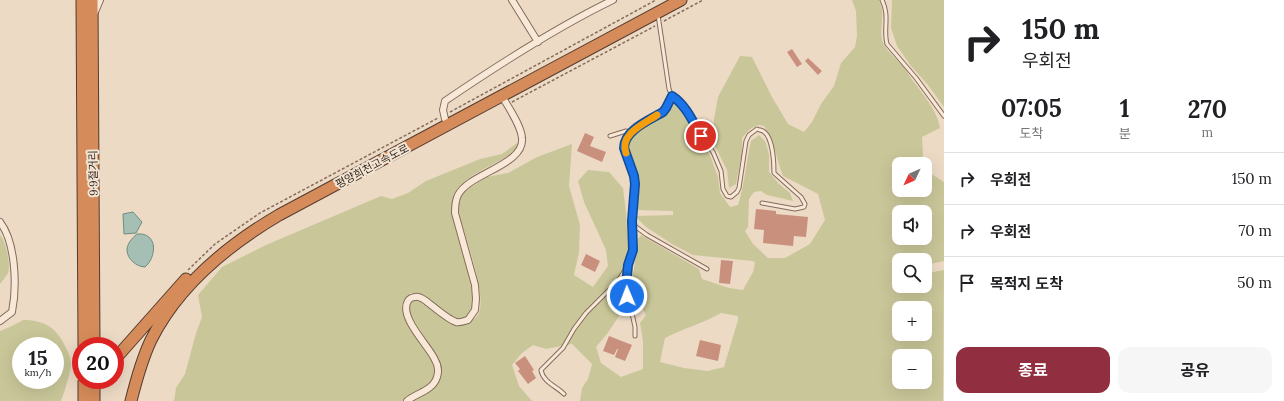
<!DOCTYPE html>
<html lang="ko">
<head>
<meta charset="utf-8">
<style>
	body { margin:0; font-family:Lora,"Noto Sans KR",serif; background:#f6f6f6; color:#202124; height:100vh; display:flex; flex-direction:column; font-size:15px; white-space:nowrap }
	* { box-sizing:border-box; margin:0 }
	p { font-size:13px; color:#757577 }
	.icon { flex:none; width:22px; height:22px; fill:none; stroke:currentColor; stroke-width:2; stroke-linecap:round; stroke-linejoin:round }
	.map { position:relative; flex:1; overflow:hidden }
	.side { display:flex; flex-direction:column; background:#fff; width:340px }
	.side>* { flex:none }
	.top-card { background:#fff; color:#202124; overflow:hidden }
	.needle { width:26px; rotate:226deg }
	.buttons { position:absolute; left:892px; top:157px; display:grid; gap:8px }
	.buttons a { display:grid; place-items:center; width:40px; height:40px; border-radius:8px; background:#fff; box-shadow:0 4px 16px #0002; font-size:20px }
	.speed { position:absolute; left:12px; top:337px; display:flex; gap:8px; font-size:20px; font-weight:700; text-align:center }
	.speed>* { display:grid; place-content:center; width:52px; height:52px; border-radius:50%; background:#fff; box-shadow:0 4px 16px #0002; line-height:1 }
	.speed small { font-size:10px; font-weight:400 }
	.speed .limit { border:6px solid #d22; background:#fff; color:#111 }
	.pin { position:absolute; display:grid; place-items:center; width:34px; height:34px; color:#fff; margin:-17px; border:2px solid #fff; border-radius:50%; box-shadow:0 1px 4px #0007 }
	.me { position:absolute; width:44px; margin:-22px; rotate:359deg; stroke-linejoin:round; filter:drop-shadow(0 0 3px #0008) }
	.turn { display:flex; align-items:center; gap:14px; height:84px; padding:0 12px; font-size:18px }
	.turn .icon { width:52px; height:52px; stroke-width:2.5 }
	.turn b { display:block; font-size:28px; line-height:34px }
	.eta { display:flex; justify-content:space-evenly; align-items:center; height:68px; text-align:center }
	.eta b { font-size:24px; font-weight:700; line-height:28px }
	.cta { display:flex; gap:8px; margin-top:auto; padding:8px 12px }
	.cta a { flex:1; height:46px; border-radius:12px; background:#912f40; color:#fff; font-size:16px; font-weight:700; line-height:46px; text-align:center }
	.cta a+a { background:#f6f6f6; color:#202124 }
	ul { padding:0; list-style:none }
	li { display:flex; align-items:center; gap:12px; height:52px; padding:0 12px; border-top:1px solid #e0e0e0 }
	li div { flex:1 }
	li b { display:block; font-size:15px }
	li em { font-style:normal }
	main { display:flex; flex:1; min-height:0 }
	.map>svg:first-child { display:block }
	.green { fill:#c9c799; fill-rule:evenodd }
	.water { fill:#a6bfb4; stroke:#6d8d80 }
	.building { fill:#c8907d }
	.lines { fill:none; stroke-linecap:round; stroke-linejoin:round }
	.lane-casing { stroke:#856b5c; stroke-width:5 }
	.street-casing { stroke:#856b5c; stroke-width:8 }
	.highway-casing { stroke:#533b30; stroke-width:13 }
	.path { stroke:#856b5c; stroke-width:1.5; stroke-dasharray:3 2; stroke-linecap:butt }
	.lane { stroke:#f7e8d7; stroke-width:3 }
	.street { stroke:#f7e8d7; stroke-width:6 }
	.highway { stroke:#d68c5a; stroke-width:11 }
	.highway-bridge-casing { stroke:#533b30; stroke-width:13; stroke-linecap:butt }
	.highway-bridge { stroke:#d68c5a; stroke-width:11 }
	.route-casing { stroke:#114b97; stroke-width:10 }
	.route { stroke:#1a73e8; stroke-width:7 }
	.slow { stroke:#f59e0b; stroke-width:7 }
	.labels { text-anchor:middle; stroke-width:4; stroke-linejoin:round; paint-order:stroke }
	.street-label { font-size:11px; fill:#36261f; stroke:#f3e5d4 }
</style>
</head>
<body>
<main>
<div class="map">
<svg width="944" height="401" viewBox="0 0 944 401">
	<rect width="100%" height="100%" fill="#ecdac5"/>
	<path class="green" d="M852 0H879C887 16 877 32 884 45 889 53 896 59 902 65 906 69 908 74 911 78 921 92 938 111 940 128L922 137 923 156 917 159 920 164H899V190H925V170L944 182V261L925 265V260H899V286H925V272L928 273 944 270 943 401H580L582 388 588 379 592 364 572 344 546 349 533 345 522 353 512 365 519 386 532 401H410C419 396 428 394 434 387 440 381 443 371 440 364 436 352 395 309 415 300 431 305 443 324 460 325 464 326 468 324 471 321 476 318 479 315 480 309 484 289 466 239 460 217L458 206 460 195 486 177 508 173 537 157 572 144 569 186 580 225 579 252 574 275 593 287 608 266 606 250 584 202 578 181 588 170 609 172 623 188 626 212 629 261 622 292 619 316 607 334 596 347 601 363 621 377 643 369V341L640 323 646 315 635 294 632 282 638 239 641 235 699 269 702 279 729 288 743 290 753 272 755 263 753 261 693 255 672 244 646 227 635 216 673 215V211L636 210 638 178 628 147V141L647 125 665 114 670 106 675 103 681 109 710 155 718 177 720 193 730 207 738 205C745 184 746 162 751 141L759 135 765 141 769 154V172L779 184 790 193 793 201 767 195 761 191 754 192 749 199 748 227 745 231 753 244 768 258H785L810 244 825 220 818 194 783 176C776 159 775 141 764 126L758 125 750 129 742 138V153L736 184 729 188 727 170 713 142 714 119 718 97 740 56 752 57 772 97 788 124 804 132 812 122 821 104 834 86 841 63 855 47 857 36 856 11ZM899 212H925V238H899ZM899 308H925V334H899ZM721 313 738 316V320L724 367 708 371 684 368 660 362 665 338C684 328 702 324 721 313ZM899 356H925V382H899Z
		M892 0H944V107L928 85 911 66 897 46 891 28Z
		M517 143 519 145 514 152C497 164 469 173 456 190 437 214 495 311 463 319 450 322 431 299 419 294 417 293 413 293 410 293 382 320 444 350 433 378 427 392 410 391 402 401H174L176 388 185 374 196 333 202 317 198 295 222 267 266 245 381 196 392 199 408 193 426 181 480 159 502 154Z
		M0 235C6 241 11 265 8 273 6 277 2 281 0 284Z
		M23 320C44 320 56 327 65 346 68 351 71 359 71 364 71 371 64 394 61 401H0V331L12 326ZM21 346H55V380H21Z"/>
	<path class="water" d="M133 212 142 222 136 233 124 234 123 214Z
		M137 234C158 232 157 257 145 267 137 267 127 259 127 250 127 244 132 238 137 234Z"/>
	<path class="building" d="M792 49 802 64 797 67 787 52Z
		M808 58 822 71 818 75 805 61Z
		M585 133 594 137 590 146 606 152 602 162 577 151Z
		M756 209 776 211V214L808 217 806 237 794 236 793 246 763 243 764 230 754 229Z
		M586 254 600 261 595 272 581 265Z
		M721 260 733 261 730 284 719 283Z
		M609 336 632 345 625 361 615 357 618 349H617L614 355 603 351Z
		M700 340 721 345 718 361 696 356Z
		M525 356 534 370 532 371 536 378 528 384 518 371 520 369 515 363Z"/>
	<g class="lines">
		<defs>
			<path id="lane" d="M882 0C890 16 883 29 887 44L916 78 944 116
				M658 15 669 89 672 96 678 100 683 106 701 136 713 152 721 171 723 189 727 196 731 197 737 192 739 188 746 141 749 135 757 129C759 130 761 130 763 131 773 137 774 163 774 173L801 197 805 204 804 207 795 209 762 203
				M610 136 626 131 632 132
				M632 224 647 235 707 269
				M628 267 626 286 635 327V336
				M564 394C556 386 543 382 541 370L563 348 574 329 586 313 618 281 628 265 633 250 632 221 635 184 634 176 624 148C625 130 650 120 663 112L666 108 672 96"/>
			<path id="street" d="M512 0 538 42
				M95 12 100 0
				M445 119 443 110 445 101C498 65 555 28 613 0
				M0 222C16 243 17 287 12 312L0 321
				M407 401C416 393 433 391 437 377 439 371 438 365 435 360 430 347 398 317 408 301 409 299 412 297 415 297 419 296 423 299 426 301 434 307 447 319 456 322 460 323 464 321 468 320L475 310 476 299 475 285 455 213C455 207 455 201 458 195 469 173 525 165 522 138 521 125 508 107 502 96"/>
			<path id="highway" d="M82 0 84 346
				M92 0 94 346
				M115 359 186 279
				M131 401C136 381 142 359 151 340 178 286 228 245 279 215L681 0"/>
		</defs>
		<use href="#lane" class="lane-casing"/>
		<use href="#street" class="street-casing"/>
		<use href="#highway" class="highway-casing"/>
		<path class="path" d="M664 21 703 0
			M512 102 655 26
			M450 112 656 0
			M188 270 215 244 260 213 438 118"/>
		<use href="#lane" class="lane"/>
		<use href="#street" class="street"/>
		<use href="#highway" class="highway"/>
		<defs>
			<path id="highway-bridge" d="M84 380V401
				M94 401V380"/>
		</defs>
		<use href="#highway-bridge" class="highway-bridge-casing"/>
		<use href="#highway-bridge" class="highway-bridge"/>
	</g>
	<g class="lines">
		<defs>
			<path id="route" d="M627 296 626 286 628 265 633 250 632 221 635 184 634 176 624 148C624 130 650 120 663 112L666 108 672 96C686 105 693 122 701 136"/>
		</defs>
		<use href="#route" class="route-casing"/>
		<use href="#route" class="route"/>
		<path class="slow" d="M626 153C619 134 644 124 657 115"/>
	</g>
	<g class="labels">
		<g class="street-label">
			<text transform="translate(372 166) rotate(-28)" y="4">평양희천고속도로</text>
			<text transform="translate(93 173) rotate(-91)" y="4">9·9절거리</text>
		</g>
	</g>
</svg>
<div class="buttons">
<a><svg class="needle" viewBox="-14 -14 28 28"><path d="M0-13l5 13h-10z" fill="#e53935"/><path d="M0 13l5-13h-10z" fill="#757577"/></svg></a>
<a><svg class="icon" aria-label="sound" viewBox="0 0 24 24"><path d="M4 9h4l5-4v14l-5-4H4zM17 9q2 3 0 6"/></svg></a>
<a><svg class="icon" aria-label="search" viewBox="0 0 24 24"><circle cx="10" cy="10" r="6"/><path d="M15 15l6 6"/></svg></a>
<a>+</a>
<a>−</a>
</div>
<div class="speed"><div>15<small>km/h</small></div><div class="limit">20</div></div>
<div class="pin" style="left:701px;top:136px;background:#d93025"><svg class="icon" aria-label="arrive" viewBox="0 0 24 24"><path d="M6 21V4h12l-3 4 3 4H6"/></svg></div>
<svg class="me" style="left:627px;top:296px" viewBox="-20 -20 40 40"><circle r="17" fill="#1a73e8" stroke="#fff" stroke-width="3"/><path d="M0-11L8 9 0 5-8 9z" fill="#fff"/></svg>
</div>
<section class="side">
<div class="top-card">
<div class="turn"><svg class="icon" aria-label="right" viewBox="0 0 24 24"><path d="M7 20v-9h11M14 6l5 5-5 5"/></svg><div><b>150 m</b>우회전</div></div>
</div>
<div class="eta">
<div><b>07:05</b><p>도착</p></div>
<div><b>1</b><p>분</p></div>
<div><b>270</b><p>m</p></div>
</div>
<ul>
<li><svg class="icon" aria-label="right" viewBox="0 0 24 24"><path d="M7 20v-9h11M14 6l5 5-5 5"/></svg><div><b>우회전</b></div><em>150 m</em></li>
<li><svg class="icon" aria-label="right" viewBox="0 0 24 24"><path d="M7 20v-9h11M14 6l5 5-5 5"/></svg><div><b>우회전</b></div><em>70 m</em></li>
<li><svg class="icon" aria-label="arrive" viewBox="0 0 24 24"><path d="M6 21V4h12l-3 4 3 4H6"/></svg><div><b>목적지 도착</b></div><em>50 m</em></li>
</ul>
<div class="cta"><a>종료</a><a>공유</a></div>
</section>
</main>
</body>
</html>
